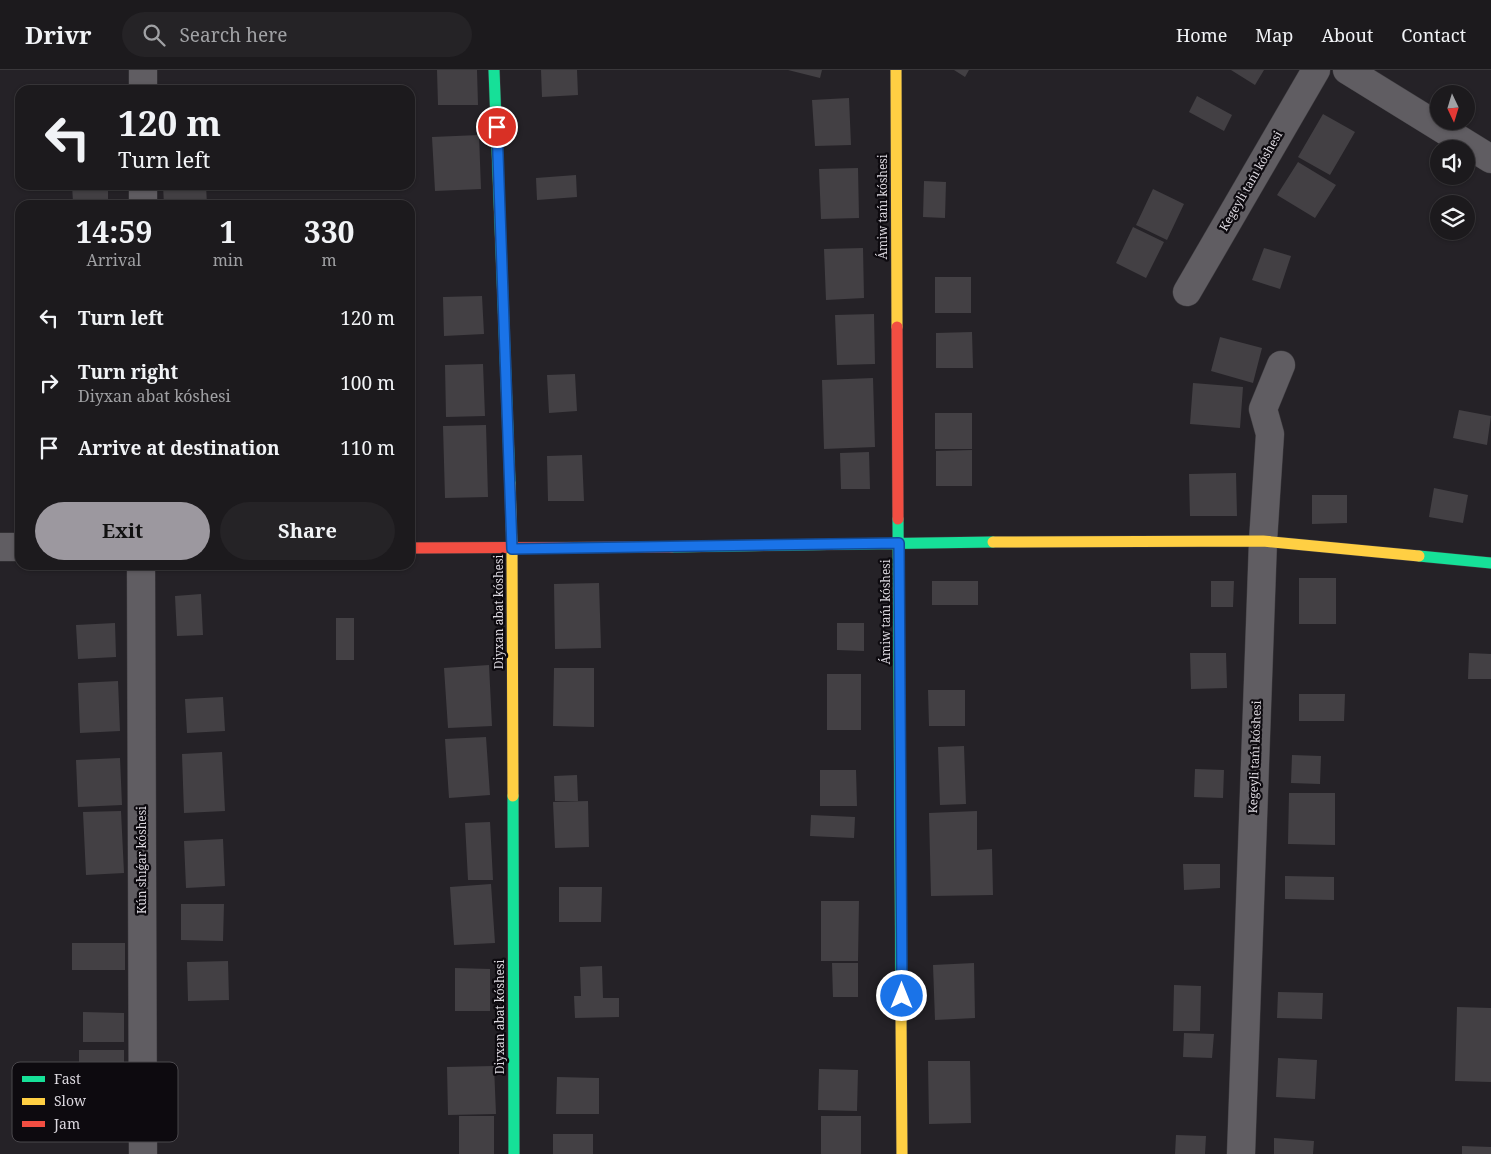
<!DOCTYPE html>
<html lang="en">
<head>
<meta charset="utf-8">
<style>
	body { margin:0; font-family:"Noto Serif",serif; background:#252326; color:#f1f3f6; height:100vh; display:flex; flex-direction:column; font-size:19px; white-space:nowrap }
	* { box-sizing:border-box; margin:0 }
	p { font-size:16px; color:#a0a1a4 }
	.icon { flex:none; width:28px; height:28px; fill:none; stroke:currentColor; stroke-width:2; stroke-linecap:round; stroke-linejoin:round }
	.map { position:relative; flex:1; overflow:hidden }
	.details { position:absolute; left:15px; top:130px; width:400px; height:370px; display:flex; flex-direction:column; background:#1c1a1d; border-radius:15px; box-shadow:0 1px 4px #0004,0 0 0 1px #3a383b }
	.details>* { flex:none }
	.banner { position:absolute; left:15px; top:15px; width:400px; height:105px; border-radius:15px; box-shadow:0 1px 4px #0004,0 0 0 1px #3a383b; background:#1c1a1d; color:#f1f3f6; overflow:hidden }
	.needle { width:32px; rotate:176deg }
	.controls { position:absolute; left:1430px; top:15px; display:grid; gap:10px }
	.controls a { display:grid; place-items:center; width:45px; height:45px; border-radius:50%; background:#1c1a1d; box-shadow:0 1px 4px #0004,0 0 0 1px #3a383b; font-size:25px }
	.pin { position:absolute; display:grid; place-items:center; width:42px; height:42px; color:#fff; margin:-21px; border:2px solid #fff; border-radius:50%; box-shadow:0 1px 5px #0007 }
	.me { position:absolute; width:55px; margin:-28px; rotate:0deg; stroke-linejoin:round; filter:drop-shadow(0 0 4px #0008) }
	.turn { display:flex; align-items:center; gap:18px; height:105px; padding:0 20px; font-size:22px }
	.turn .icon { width:65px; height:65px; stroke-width:2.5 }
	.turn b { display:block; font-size:35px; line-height:42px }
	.eta { display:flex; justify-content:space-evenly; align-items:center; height:85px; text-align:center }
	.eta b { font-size:30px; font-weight:700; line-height:35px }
	.action { display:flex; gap:10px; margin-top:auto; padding:10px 20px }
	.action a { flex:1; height:58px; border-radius:30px; background:#9c989f; color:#111; font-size:20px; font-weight:700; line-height:58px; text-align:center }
	.action a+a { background:#252326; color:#f1f3f6 }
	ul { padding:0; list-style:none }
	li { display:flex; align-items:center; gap:15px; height:65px; padding:0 20px }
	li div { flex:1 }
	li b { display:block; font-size:19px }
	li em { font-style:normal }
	header { display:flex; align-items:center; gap:30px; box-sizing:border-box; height:70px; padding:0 25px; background:#1c1a1d; border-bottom:1px solid #3a383b }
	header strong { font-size:24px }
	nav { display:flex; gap:28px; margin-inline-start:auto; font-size:18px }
	.search { width:350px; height:45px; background:#252326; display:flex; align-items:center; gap:12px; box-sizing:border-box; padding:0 18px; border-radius:28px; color:#a0a1a4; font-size:19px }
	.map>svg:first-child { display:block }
	.building { fill:#434044 }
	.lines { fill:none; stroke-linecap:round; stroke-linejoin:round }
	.street-casing { stroke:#3f3d41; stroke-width:29 }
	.fast-casing { stroke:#3f3d41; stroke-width:12 }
	.slow-casing { stroke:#3f3d41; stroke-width:12 }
	.jam-casing { stroke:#3f3d41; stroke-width:12 }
	.street { stroke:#605d62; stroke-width:28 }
	.fast { stroke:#16e098; stroke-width:11 }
	.slow { stroke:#ffcf43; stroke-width:11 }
	.jam { stroke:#f24e42; stroke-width:11 }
	.route-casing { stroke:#114b97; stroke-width:12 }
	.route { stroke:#1a73e8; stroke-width:9 }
	.labels { text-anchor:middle; stroke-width:4.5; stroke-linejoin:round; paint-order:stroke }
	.street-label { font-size:12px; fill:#dcd8df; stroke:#0d0a0f }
	.key { fill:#0d0a0f; stroke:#4b484d; stroke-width:1 }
	.key-label { font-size:14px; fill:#dcd8df }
</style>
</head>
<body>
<header>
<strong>Drivr</strong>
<div class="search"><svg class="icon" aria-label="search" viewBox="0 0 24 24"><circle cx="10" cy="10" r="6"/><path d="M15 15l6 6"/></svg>Search here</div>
<nav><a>Home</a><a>Map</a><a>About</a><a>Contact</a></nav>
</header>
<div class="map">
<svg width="1491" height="1084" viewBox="0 0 1491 1084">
	<rect width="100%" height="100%" fill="#252227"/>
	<path class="building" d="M437 0H477L478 35H438Z
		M541 0H577L578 25 542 27Z
		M788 0H822L820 8Z
		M954 0H969L965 7Z
		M1231 0H1264L1255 15Z
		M107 14V20H71V15Z
		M1197 26 1232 45 1224 61 1189 42Z
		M849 28 851 75 815 76 812 30Z
		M1323 44 1355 62 1330 105 1298 87Z
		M479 65 481 119 435 121 432 67Z
		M1298 92 1336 115 1315 148 1277 125Z
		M858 98 859 148 821 149 819 99Z
		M576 105 577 127 537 130 536 108Z
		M924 111 946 112 945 148 923 147Z
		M72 115H108V131L73 132Z
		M163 115H206L207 135H164Z
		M1153 119 1184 134 1167 170 1136 155Z
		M1133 157 1164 172 1146 208 1116 193Z
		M863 178 864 228 826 230 824 179Z
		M1264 178 1291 186 1280 219 1252 210Z
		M935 207H971V243H935Z
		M482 226 484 264 444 266 443 227Z
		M874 244 875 294 837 295 835 245Z
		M972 262 973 298H936V263Z
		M1220 267 1262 278 1253 313 1211 301Z
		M483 294 485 346 446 347 445 295Z
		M575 304 577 341 549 343 547 305Z
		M873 308 875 377 824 379 822 310Z
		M1193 313 1243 317 1240 358 1190 354Z
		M1459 340 1491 346 1487 375 1453 368Z
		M935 343H972V379H935Z
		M486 355 488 427 445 428 443 356Z
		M972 380V416H936V381Z
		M869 382 870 419H841L840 383Z
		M582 385 584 431H548L547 386Z
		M1236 403 1237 446H1190L1189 404Z
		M1434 418 1468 425 1463 453 1429 447Z
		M1312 425H1347V453L1312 454Z
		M1299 508H1336V554H1299Z
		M932 511H978V535H932Z
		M1211 511H1234L1233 537H1211Z
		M599 513 601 578 555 579 554 514Z
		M201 524 203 565 177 566 175 526Z
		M336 548H354V590H336Z
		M115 553 116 587 78 589 76 555Z
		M837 553H864V581L837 580Z
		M1190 583H1226L1227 618 1191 619Z
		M1469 583 1491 584V609H1468Z
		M489 595 492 656 448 658 444 598Z
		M554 598H594V657L553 656Z
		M827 604H861V660H827Z
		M118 611 120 661 80 663 78 613Z
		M928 620H965V656H929Z
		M1299 624H1345L1344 651H1299Z
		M223 627 225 661 187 663 185 629Z
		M486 667 490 725 449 728 445 669Z
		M964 676 966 734 940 735 938 677Z
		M222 682 225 741 184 743 182 684Z
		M1292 685 1321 686 1320 714 1291 713Z
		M120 688 122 735 78 737 76 690Z
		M1195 699 1224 700 1223 728 1194 727Z
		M820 700H856L857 736H820Z
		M577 705 578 731H555L554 706Z
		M1289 723H1335V775L1288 774Z
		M588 731 589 777 555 778 553 732Z
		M121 741 124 803 86 805 83 742Z
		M977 741V780L992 779 993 825 931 826 929 743Z
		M811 745 855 747 854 768 810 766Z
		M490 752 493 810H468L465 753Z
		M223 769 225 816 186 818 184 771Z
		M1183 794H1220V818L1184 820Z
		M1285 806 1334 807V830L1285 829Z
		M491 814 495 873 454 875 450 817Z
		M559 817H602L601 852H559Z
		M821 831H859L858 891H821Z
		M181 834H224L223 871 181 870Z
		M72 873H125V900H72Z
		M228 891 229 930 188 931 187 892Z
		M832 893H858V927H833Z
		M974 893 975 948 935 950 933 895Z
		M602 896 603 928H619V947L575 948 574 926H581L580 897Z
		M455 898 490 899V941H455Z
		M1174 915 1201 916 1200 961H1173Z
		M1278 922 1323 923 1322 949 1277 948Z
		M1457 937 1491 938V1012L1455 1011Z
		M83 942 124 943V972H83Z
		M1184 963 1214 964 1212 988 1183 987Z
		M79 980H124V1052L79 1051Z
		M1278 988 1317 990 1315 1029 1276 1027Z
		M928 991H970L971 1053 929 1054Z
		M494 996 496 1044 448 1045 447 997Z
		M819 999 858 1000 857 1041 818 1040Z
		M557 1007 599 1008V1044H556Z
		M459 1046H494V1084H459Z
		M821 1046H861V1084H821Z
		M553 1064H593V1084H553Z
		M1176 1065 1206 1066 1205 1084H1175Z
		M1274 1068 1314 1071 1313 1084H1274Z
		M1462 1076 1491 1077V1084H1462Z"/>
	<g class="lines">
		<defs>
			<path id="street" d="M1347 0 1491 89
				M143 20V0
				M143 135V115
				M1187 222 1316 0
				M0 477H20
				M141 495 143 1084
				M1241 1084 1263 471 1270 364 1263 339 1281 295"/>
			<path id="fast" d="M494 0 510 413
				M898 449 901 946
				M672 477 993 472
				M1419 486 1491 493
				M513 726 514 1084"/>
			<path id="slow" d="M896 0 897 257
				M510 413 512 479 513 726
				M993 472 1263 471 1419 486
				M901 946 902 1084"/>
			<path id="jam" d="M897 257 898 449
				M410 478 672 477"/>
		</defs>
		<use href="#street" class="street-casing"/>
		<use href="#fast" class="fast-casing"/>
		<use href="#slow" class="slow-casing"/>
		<use href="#jam" class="jam-casing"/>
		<use href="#street" class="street"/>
		<use href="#fast" class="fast"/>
		<use href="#slow" class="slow"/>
		<use href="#jam" class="jam"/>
	</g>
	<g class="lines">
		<defs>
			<path id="route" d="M497 57 512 479 899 473 902 926"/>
		</defs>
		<use href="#route" class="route-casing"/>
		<use href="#route" class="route"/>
	</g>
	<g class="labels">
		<g class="street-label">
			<text transform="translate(1251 111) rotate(-60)" y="4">Kegeyli tańı kóshesi</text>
			<text transform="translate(883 137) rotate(-90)" y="4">Ámiw tańı kóshesi</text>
			<text transform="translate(499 542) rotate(-90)" y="4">Diyxan abat kóshesi</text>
			<text transform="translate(886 542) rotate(-90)" y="4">Ámiw tańı kóshesi</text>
			<text transform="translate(1255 687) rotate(-88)" y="4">Kegeyli tańı kóshesi</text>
			<text transform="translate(142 790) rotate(-90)" y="4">Kún shıǵar kóshesi</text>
			<text transform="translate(500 947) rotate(-90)" y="4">Diyxan abat kóshesi</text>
		</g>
	</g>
	<rect x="12" y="992" width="166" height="80" rx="8" class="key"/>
	<rect x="22" y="1006" width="23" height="6" fill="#16e098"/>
	<rect x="22" y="1028" width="23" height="7" fill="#ffcf43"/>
	<rect x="22" y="1051" width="23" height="6" fill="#f24e42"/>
	<g class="key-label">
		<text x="54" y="1014">Fast</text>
		<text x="54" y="1036">Slow</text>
		<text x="54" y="1059">Jam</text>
	</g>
</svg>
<div class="controls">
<a><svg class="needle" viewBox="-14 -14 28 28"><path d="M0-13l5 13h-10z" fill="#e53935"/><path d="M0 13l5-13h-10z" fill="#a0a1a4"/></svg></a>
<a><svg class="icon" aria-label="sound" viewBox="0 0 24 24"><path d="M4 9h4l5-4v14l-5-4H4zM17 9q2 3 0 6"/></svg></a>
<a><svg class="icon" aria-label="layers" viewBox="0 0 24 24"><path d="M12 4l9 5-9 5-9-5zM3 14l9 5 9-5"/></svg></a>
</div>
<div class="pin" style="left:497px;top:57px;background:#d93025"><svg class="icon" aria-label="arrive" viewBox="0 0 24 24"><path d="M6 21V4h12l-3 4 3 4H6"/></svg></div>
<svg class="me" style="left:902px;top:926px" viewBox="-20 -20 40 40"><circle r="17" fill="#1a73e8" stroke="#fff" stroke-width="3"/><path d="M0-11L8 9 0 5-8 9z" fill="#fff"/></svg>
<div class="banner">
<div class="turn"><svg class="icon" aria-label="left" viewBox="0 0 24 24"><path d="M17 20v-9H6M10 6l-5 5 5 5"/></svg><div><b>120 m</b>Turn left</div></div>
</div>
<section class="details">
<div class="eta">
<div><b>14:59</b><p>Arrival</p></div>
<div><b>1</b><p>min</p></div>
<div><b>330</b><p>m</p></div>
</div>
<ul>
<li><svg class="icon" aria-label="left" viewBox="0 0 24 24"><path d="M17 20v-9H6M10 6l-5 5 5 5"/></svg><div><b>Turn left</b></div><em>120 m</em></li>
<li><svg class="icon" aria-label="right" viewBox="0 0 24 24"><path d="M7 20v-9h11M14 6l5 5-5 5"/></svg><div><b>Turn right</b><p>Diyxan abat kóshesi</p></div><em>100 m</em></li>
<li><svg class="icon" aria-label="arrive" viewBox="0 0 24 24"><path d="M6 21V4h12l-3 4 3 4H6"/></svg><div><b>Arrive at destination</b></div><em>110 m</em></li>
</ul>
<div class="action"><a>Exit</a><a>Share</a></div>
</section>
</div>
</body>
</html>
